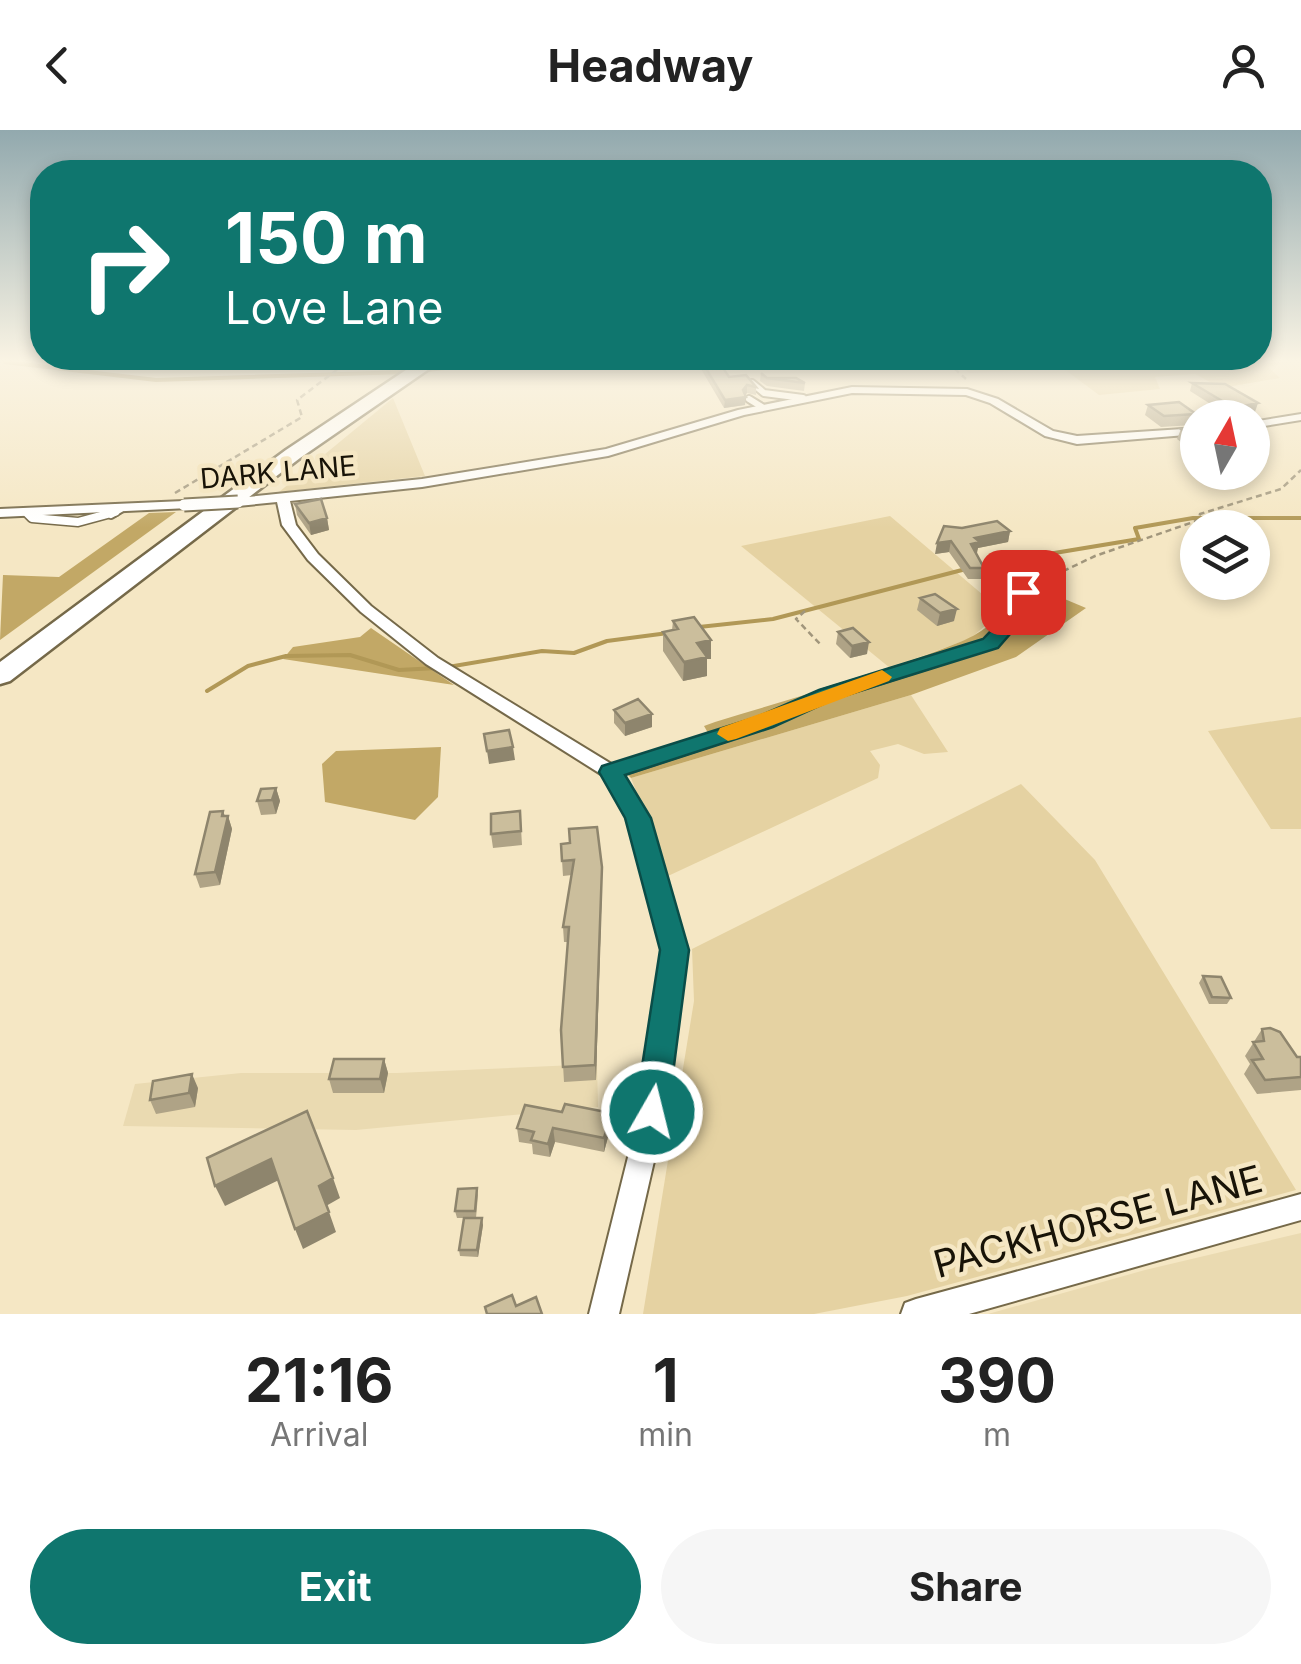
<!DOCTYPE html>
<html lang="en">
<head>
<meta charset="utf-8">
<style>
	body { margin:0; font-family:Inter,sans-serif; background:#f6f6f6; color:#222; height:100vh; display:flex; flex-direction:column; font-size:38px; white-space:nowrap }
	* { box-sizing:border-box; margin:0 }
	p { font-size:32px; color:#767676 }
	.icon { flex:none; width:55px; height:55px; fill:none; stroke:currentColor; stroke-width:2; stroke-linecap:round; stroke-linejoin:round }
	.map { position:relative; height:1184px; overflow:hidden }
	.panel { display:flex; flex-direction:column; background:#fff; flex:1 }
	.panel>* { flex:none }
	.hud { position:absolute; left:30px; top:30px; width:1242px; height:210px; border-radius:40px; box-shadow:0 5px 15px #0003; background:#0f766e; color:#fff; overflow:hidden }
	.needle { width:65px; rotate:9deg }
	.tools { position:absolute; left:1180px; top:270px; display:grid; gap:20px }
	.tools a { display:grid; place-items:center; width:90px; height:90px; border-radius:50%; background:#fff; box-shadow:0 5px 15px #0003; font-size:50px }
	.pin { position:absolute; display:grid; place-items:center; width:85px; height:85px; color:#fff; margin:-42px; border-radius:20px; box-shadow:0 5px 15px #0006 }
	.me { position:absolute; width:110px; margin:-55px; rotate:8deg; stroke-linejoin:round; filter:drop-shadow(0 0 8px #0008) }
	.turn { display:flex; align-items:center; gap:35px; height:210px; padding:0 30px; font-size:45px }
	.turn .icon { width:130px; height:130px; stroke-width:2.5 }
	.turn b { display:block; font-size:70px; line-height:85px }
	.eta { display:flex; justify-content:space-evenly; align-items:center; height:170px; text-align:center }
	.eta b { font-size:60px; font-weight:700; line-height:70px }
	.button { display:flex; gap:20px; margin-top:auto; padding:20px 30px }
	.button a { flex:1; height:115px; border-radius:60px; background:#0f766e; color:#fff; font-size:40px; font-weight:700; line-height:115px; text-align:center }
	.button a+a { background:#f6f6f6; color:#222 }
	header { display:flex; justify-content:space-between; align-items:center; height:130px; padding:0 30px; background:#fff; font-size:45px; font-weight:700 }
	.map>svg:first-child { display:block }
	.built { fill:#eadab1 }
	.green { fill:#e5d2a2 }
	.forest { fill:#c2a866 }
	.lines { fill:none; stroke-linecap:round; stroke-linejoin:round }
	.stream { stroke:#b19856; stroke-width:4 }
	.service-far1-casing { stroke:#756949; stroke-width:10 }
	.service-casing { stroke:#756949; stroke-width:11 }
	.minor-casing { stroke:#756949; stroke-width:4 }
	.trunk-casing { stroke:#756949; stroke-width:5 }
	.path { stroke:#a1967c; stroke-width:2.5; stroke-dasharray:6 4; stroke-linecap:butt }
	.service-far1 { stroke:#fff; stroke-width:6 }
	.service { stroke:#fff; stroke-width:8 }
	.minor { fill:#fff; fill-rule:evenodd }
	.trunk { fill:#fff; fill-rule:evenodd }
	.minor-bridge-casing { stroke:#756949; stroke-width:15; stroke-linecap:butt }
	.minor-bridge { stroke:#fff; stroke-width:11 }
	.wall { fill:#afa386 }
	.shaded-wall { fill:#8e856d }
	.building { fill:#cbbe9c; stroke:#8e856d; stroke-width:2.5 }
	.route { fill:#0f766e; stroke:#0a4d48; stroke-width:2.5 }
	.slow { fill:#f59e0b }
	.labels { text-anchor:middle; stroke-width:9; stroke-linejoin:round; paint-order:stroke }
	.far-street-label { font-size:28px; fill:#181307; stroke:#f5e7c4 }
	.near-street-label { font-size:38px; fill:#181307; stroke:#f5e7c4 }
</style>
</head>
<body>
<header><svg class="icon" aria-label="back" viewBox="0 0 24 24"><path d="M15 5l-7 7 7 7"/></svg>Headway<svg class="icon" aria-label="person" viewBox="0 0 24 24"><circle cx="12" cy="8" r="4"/><path d="M4 21q1-7 8-7t8 7"/></svg></header>
<div class="map">
<svg width="1301" height="1184" viewBox="0 0 1301 1184">
	<rect width="100%" height="100%" fill="#f5e7c4"/>
	<path class="built" d="M597 934 598 977 356 1000 123 996 135 954 241 943H397Z
		M1301 1103V1184H988L1145 1140Z"/>
	<path class="green" d="M954 232H1289L1268 237 1280 248 1221 258 1195 244 1155 247 1160 259 1099 265 1064 239 969 243Z
		M393 268 425 346 279 362Z
		M890 386 1002 481 971 508 890 538 741 416Z
		M911 565 948 622 924 624 898 614 870 621 880 635 878 648 668 746 631 648Z
		M1301 587V699H1271L1208 601Z
		M1021 654 1095 730 1296 1060 907 1166 814 1184H643L694 871 692 819Z"/>
	<path class="forest" d="M176 382 0 510 3 445 59 447 149 383Z
		M1055 465 1086 478 1016 527 911 565 631 648 621 638 711 608 704 596 715 592C797 567 880 544 960 512 999 497 1004 469 1055 465Z
		M371 498 454 555 283 529 293 517 360 507Z
		M441 617 438 667 415 690 325 672 322 634 336 621Z"/>
	<g class="lines">
		<path class="stream" d="M5 232 156 250 405 242
			M421 241 491 232
			M976 436 1139 409 1135 398 1193 388H1301
			M699 497 773 489 966 439
			M448 537 542 521 574 523 607 511 668 503
			M207 561 248 536 286 526 350 525 399 540 437 538"/>
		<defs>
			<path id="service-far1" d="M752 253 764 263 803 268
				M749 269 762 277
				M111 385 121 379"/>
			<path id="service" d="M27 383 32 388 78 392 115 382"/>
			<path id="minor" d="M852 257 967 259 998 269 1053 301 1077 306 1198 298V304L1077 314 1045 306 990 273 966 265 852 263 744 285 608 326 422 357 290 371 296 395 318 424 371 476 438 528 613 635 759 588 820 561 985 510 1007 487 1018 459 1023 458 1030 462 1022 488 997 516 832 569 771 596 622 645 648 688 686 820 665 983 619 1184H589L639 983 664 820 628 688 604 646 426 534 361 482 308 430 282 395 277 372 238 376 232 372 238 368 422 349 606 319 738 280Z
				M1301 284V290L1252 298V292Z
				M184 371 191 375 189 378 0 387V379Z
				M1301 1064V1090L969 1184H901L905 1173 916 1169Z"/>
			<path id="trunk" d="M418 232H439L300 328 10 551 0 554V532L286 320Z"/>
		</defs>
		<use href="#service-far1" class="service-far1-casing"/>
		<use href="#service" class="service-casing"/>
		<use href="#minor" class="minor-casing"/>
		<use href="#trunk" class="trunk-casing"/>
		<path class="path" d="M947 232 966 249
			M175 363 302 287 297 270 346 233 357 232
			M1036 454 1095 426 1199 390 1200 384 1281 359 1301 340
			M805 481 796 489 821 515"/>
		<use href="#service-far1" class="service-far1"/>
		<use href="#service" class="service"/>
		<use href="#minor" class="minor"/>
		<use href="#trunk" class="trunk"/>
		<defs>
			<path id="minor-bridge" d="M184 375 238 372"/>
		</defs>
		<use href="#minor-bridge" class="minor-bridge-casing"/>
		<use href="#minor-bridge" class="minor-bridge"/>
	</g>
	<path class="wall" d="M701 232 729 247 756 257V265L747 263 745 265V275L724 278 701 239Z
		M761 243 767 248 805 253 804 261 767 256 760 251Z
		M1192 253 1255 282 1231 287 1190 261Z
		M1148 275 1196 284 1193 295 1161 297 1145 285Z
		M1198 298V319H1190L1177 309 1181 299Z
		M295 374 327 388 329 400 311 405 297 385Z
		M962 398 1010 401 1008 412 978 418 976 423 984 438 982 449H968L949 422 935 424Z
		M920 468 954 491 937 496 917 480Z
		M673 491 711 510V529H707V546L683 551 663 521V502L672 500Z
		M838 502 867 524 850 528 836 514Z
		M614 580 652 584V597L625 606 614 593Z
		M276 658 280 671 276 684 261 685 257 671Z
		M223 681 225 686H228L232 699 220 755 200 758 195 744Z
		M520 681 522 715 493 718 491 704Z
		M561 714 602 752 596 950 564 952 561 900 568 812H564L563 797 572 745 563 746Z
		M1203 846 1231 868 1227 874H1209L1199 853Z
		M1262 899 1297 927H1301V960L1257 964 1244 944 1250 934 1245 926Z
		M384 929 388 943 384 963H333L329 949Z
		M198 958 195 977 156 984 150 970Z
		M611 996 604 1022 555 1012 550 1027 533 1024 532 1014 519 1012 517 998Z
		M477 1058 478 1065 476 1088 483 1095 478 1127 460 1126 459 1120 464 1088H457L455 1081Z"/>
	<path class="shaded-wall" d="M747 255V263L743 267H746L745 275 724 278 725 270 743 260Z
		M1258 273 1255 282 1231 287 1234 278Z
		M327 388 329 400 311 405 309 393Z
		M1010 401 1008 412 978 418 977 423 969 425 971 414 975 408Z
		M951 411 949 422 935 424 937 413Z
		M957 479 954 491 937 496 940 483Z
		M711 510V529H707V546L683 551 684 532 697 513Z
		M869 512 867 524 850 528 852 516Z
		M652 584V597L625 606V593Z
		M513 617 515 630 489 634 487 621Z
		M276 658 280 671 276 684 272 670Z
		M223 681 226 691 228 686 232 699 220 755 215 742Z
		M602 737V752L596 950 595 935Z
		M384 929 388 943 384 963 380 949Z
		M192 944 198 958 195 977 189 963Z
		M611 983V996L604 1022V1008Z
		M553 998 555 1012 550 1027 548 1014Z
		M271 1029 279 1050 225 1076 215 1056Z
		M333 1048 340 1068 326 1076 319 1056Z
		M329 1082 336 1102 303 1119 295 1099Z
		M482 1088 483 1095 478 1127 477 1120Z"/>
	<path class="building" d="M702 232H719L729 247 746 245 756 257 747 255 743 260 746 267 725 270Z
		M761 243 767 248H796L805 253 767 248Z
		M1192 253 1225 254 1258 273 1234 278Z
		M1179 272 1196 284 1164 286 1148 275Z
		M1198 298V309H1194L1181 299Z
		M321 369 327 388 309 393 295 374Z
		M997 391 1010 401 975 408 980 412 971 414 984 438H970L951 411 937 413 944 396 962 398Z
		M935 464 957 479 940 483 920 468Z
		M694 487 711 510 697 513 707 527 684 532 663 502 678 499 673 491Z
		M853 498 869 512 852 516 838 502Z
		M638 569 652 584 625 593 614 580Z
		M509 600 513 617 487 621 484 604Z
		M276 658 272 670 257 671 261 659Z
		M223 681 222 686H228L215 742 195 744 210 682Z
		M520 681 521 701 491 704V684Z
		M597 697 602 737 595 935 563 937 561 900 569 797H563L574 730 562 731 561 714 570 713 569 699Z
		M1203 846 1221 847 1231 868 1212 867Z
		M1270 898 1280 902 1297 927H1301V947L1265 950 1252 930 1263 929 1253 912 1264 911 1262 899Z
		M334 929H384L380 949H329Z
		M192 944 189 963 150 970 153 951Z
		M565 974 611 983 604 1008 553 998 548 1014 531 1010 534 1002 517 998 525 975 562 982Z
		M307 981 333 1048 319 1056 329 1082 295 1099 271 1029 215 1056 207 1028Z
		M477 1058 475 1081H455L458 1059Z
		M464 1088H482L477 1120H459Z
		M512 1165 516 1176 536 1167 542 1184H487L485 1177Z"/>
	<linearGradient id="sky" x2="0" y2="1"><stop stop-color="#92a9ae"/><stop offset="0.58" stop-color="#faf4e4"/><stop offset="1" stop-color="#faf4e4" stop-opacity="0"/></linearGradient>
	<rect width="1301" height="398" fill="url(#sky)"/>
	<path class="route" d="M1016 458 1033 462 1024 488 998 518 834 569 773 597 625 645 651 688 689 820 668 982 664 993 652 997 640 993 635 982 660 820 625 688 599 642 602 636 757 587 819 560 983 509 1005 486Z"/>
	<path class="slow" d="M882 540 892 547 889 551 736 609 728 611 717 604 720 598Z"/>
	<g class="labels">
		<g class="far-street-label">
			<text transform="translate(278 342) rotate(-5)" y="10">DARK LANE</text>
		</g>
		<g class="near-street-label">
			<text transform="translate(1098 1092) rotate(-15)" y="13">PACKHORSE LANE</text>
		</g>
	</g>
</svg>
<div class="tools">
<a><svg class="needle" viewBox="-14 -14 28 28"><path d="M0-13l5 13h-10z" fill="#e53935"/><path d="M0 13l5-13h-10z" fill="#767676"/></svg></a>
<a><svg class="icon" aria-label="layers" viewBox="0 0 24 24"><path d="M12 4l9 5-9 5-9-5zM3 14l9 5 9-5"/></svg></a>
</div>
<div class="pin" style="left:1023px;top:462px;background:#d93025"><svg class="icon" aria-label="arrive" viewBox="0 0 24 24"><path d="M6 21V4h12l-3 4 3 4H6"/></svg></div>
<svg class="me" style="left:652px;top:982px" viewBox="-20 -20 40 40"><circle r="17" fill="#0f766e" stroke="#fff" stroke-width="3"/><path d="M0-11L8 9 0 5-8 9z" fill="#fff"/></svg>
<div class="hud">
<div class="turn"><svg class="icon" aria-label="right" viewBox="0 0 24 24"><path d="M7 20v-9h11M14 6l5 5-5 5"/></svg><div><b>150 m</b>Love Lane</div></div>
</div>
</div>
<section class="panel">
<div class="eta">
<div><b>21:16</b><p>Arrival</p></div>
<div><b>1</b><p>min</p></div>
<div><b>390</b><p>m</p></div>
</div>
<div class="button"><a>Exit</a><a>Share</a></div>
</section>
</body>
</html>
